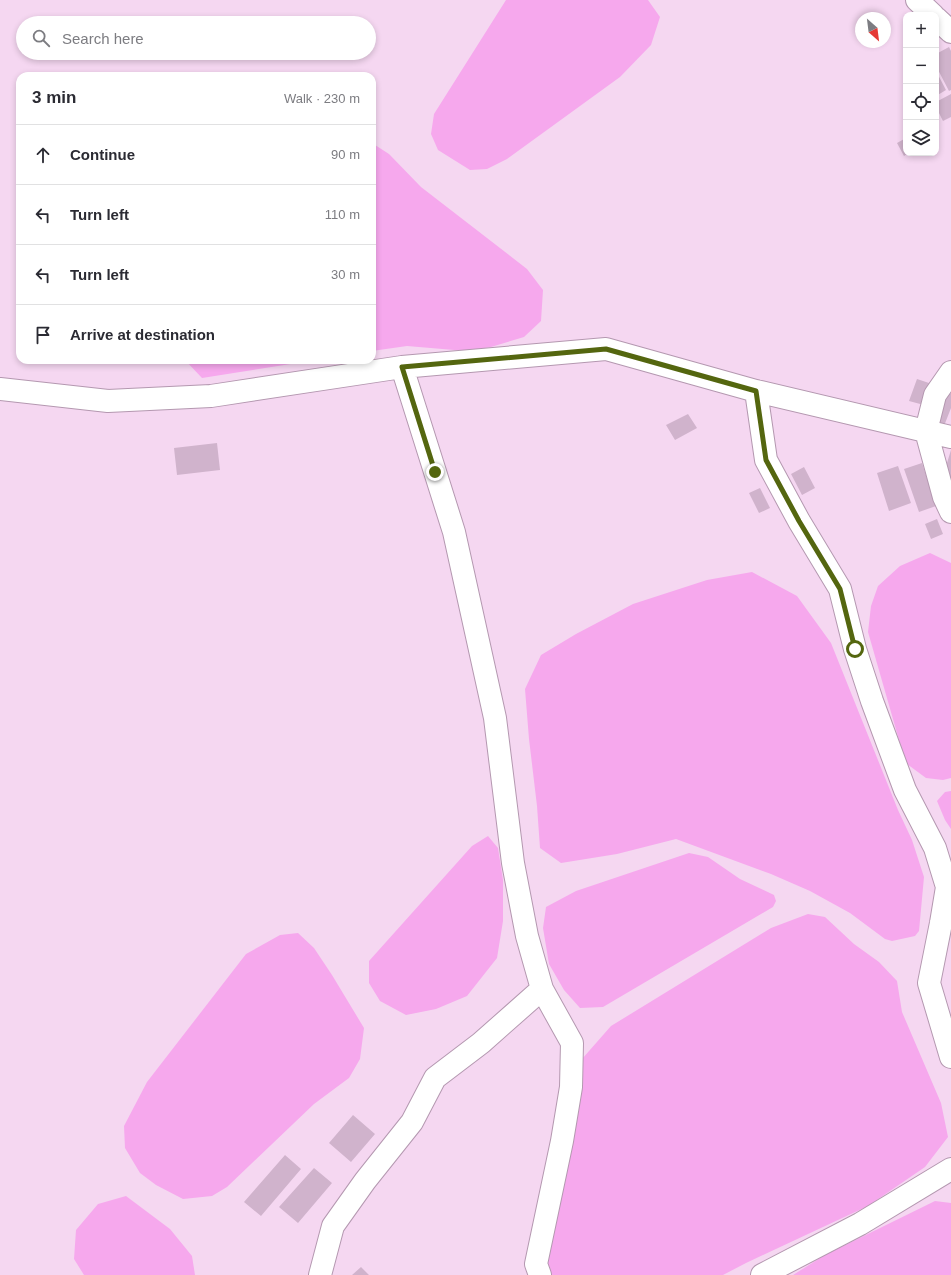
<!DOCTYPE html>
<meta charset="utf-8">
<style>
body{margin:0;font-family:Arial,sans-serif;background:#f7f7f7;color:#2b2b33}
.controls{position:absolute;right:12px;top:12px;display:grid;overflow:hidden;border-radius:8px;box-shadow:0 2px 6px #0003}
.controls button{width:36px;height:36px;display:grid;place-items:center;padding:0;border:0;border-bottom:1px solid #e1e1e2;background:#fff;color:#2b2b33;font:20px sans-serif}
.compass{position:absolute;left:855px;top:12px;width:36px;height:36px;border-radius:50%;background:#fff;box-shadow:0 2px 6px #0003;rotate:152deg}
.stop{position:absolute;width:12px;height:12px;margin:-9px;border:3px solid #54660f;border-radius:50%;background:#fff}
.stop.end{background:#54660f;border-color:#fff;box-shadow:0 1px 4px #0008}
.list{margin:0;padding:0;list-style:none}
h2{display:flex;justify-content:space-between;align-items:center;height:52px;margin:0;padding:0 16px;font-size:17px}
h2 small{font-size:13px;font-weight:400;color:#7c7c81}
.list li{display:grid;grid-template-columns:26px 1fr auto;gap:12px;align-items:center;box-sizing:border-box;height:60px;padding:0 16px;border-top:1px solid #e1e1e2}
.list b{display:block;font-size:15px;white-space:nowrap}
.list em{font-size:13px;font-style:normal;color:#7c7c81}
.icon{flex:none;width:22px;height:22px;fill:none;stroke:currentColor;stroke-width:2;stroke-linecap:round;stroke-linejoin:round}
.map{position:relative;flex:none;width:951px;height:1275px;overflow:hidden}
.search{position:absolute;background:#fff;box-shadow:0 2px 6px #0003;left:16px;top:16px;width:360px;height:44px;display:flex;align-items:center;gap:10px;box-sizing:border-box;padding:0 14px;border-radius:22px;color:#7c7c81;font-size:15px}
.panel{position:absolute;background:#fff;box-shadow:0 2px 6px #0003;left:16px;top:72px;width:360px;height:292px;border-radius:12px}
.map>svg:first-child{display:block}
.water{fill:#f6a8ed}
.building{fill:#d0b3cc}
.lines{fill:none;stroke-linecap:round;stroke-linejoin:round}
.minor-casing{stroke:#b498b0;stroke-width:24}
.minor{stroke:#fff;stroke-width:22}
.route{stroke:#54660f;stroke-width:5}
</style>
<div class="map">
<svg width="951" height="1275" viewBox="0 0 951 1275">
<rect width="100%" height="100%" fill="#f5d7f1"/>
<path class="water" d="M 506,0 L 648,0 L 660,17 L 651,45 L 620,77 L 507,159 L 487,169 L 470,170 L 438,150 L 431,134 L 434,114 Z
M 372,143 L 389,154 L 421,187 L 527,269 L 543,290 L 541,321 L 524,337 L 491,347 L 466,351 L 407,346 L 372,351 Z
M 185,360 L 316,360 L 202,378 Z
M 930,553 L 951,563 L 951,778 L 943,780 L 926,778 L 907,764 L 899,740 L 868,632 L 871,606 L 878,586 L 900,566 Z
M 752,572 L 797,596 L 831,643 L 898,810 L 912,840 L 924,877 L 919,931 L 915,936 L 892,941 L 885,939 L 850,913 L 810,891 L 771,874 L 676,839 L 617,854 L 561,863 L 540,848 L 537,806 L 529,739 L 525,689 L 541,655 L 576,634 L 633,604 L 707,580 Z
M 951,791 L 951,829 L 945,820 L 937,801 L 945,792 Z
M 488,836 L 498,848 L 503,880 L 503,921 L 497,958 L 467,996 L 436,1009 L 406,1015 L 380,1001 L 369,983 L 369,961 L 472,846 Z
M 689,853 L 708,857 L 740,879 L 774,895 L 776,901 L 773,907 L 603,1007 L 580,1008 L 564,990 L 549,964 L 543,928 L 546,907 L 576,891 Z
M 808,914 L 825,917 L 854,944 L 879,962 L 897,981 L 902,1012 L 941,1103 L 948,1137 L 925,1167 L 868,1206 L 746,1263 L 723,1275 L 549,1275 L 545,1261 L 560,1179 L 582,1082 L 582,1059 L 611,1026 L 771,928 Z
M 298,933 L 314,948 L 332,975 L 364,1028 L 360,1059 L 349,1078 L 314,1104 L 227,1187 L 212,1196 L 183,1199 L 156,1185 L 140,1173 L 125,1148 L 124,1126 L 147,1082 L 246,954 L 280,935 Z
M 126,1196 L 170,1229 L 192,1256 L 195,1275 L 84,1275 L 74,1259 L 76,1230 L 98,1204 Z
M 935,1201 L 951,1203 L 951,1275 L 793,1275 L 825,1255 Z"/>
<path class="building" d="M 949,47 L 951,51 L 951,90 L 949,91 L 936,66 L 936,54 Z
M 936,71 L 946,90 L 936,96 Z
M 951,94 L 951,117 L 943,121 L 936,107 L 936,102 Z
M 906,138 L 906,153 L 908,153 L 904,156 L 897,143 Z
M 917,379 L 932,384 L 924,405 L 909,401 Z
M 943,390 L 951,394 L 951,408 L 944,426 L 930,420 Z
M 688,414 L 697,428 L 675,440 L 666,425 Z
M 217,443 L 220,470 L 177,475 L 174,448 Z
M 951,450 L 951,482 L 942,479 Z
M 922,463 L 936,506 L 919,512 L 904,469 Z
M 898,466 L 911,503 L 889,511 L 877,473 Z
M 804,467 L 815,488 L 802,495 L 791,474 Z
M 760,488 L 770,508 L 759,513 L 749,493 Z
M 937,519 L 943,534 L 931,539 L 925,524 Z
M 353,1115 L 375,1134 L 351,1162 L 329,1143 Z
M 285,1155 L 301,1169 L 261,1216 L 244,1202 Z
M 314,1168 L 332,1183 L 298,1223 L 279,1207 Z
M 361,1267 L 369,1275 L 352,1275 Z"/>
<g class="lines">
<defs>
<path id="minor" d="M 917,0 L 933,15
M 936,18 L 951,32
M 402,367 L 454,532 L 495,718 L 513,863 L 527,936 L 542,989 L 572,1043 L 571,1087 L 562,1141 L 536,1264 L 540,1275
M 951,372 L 935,395 L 926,431 L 944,497 L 951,512
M 0,389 L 108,401 L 211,396 L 402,367 L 606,349 L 756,391 L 951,437
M 756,391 L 766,460 L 799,521 L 840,589 L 855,649 L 872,701 L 905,790 L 935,848 L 947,887 L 941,923 L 929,983 L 951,1057
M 320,1275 L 333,1226 L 365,1181 L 412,1122 L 435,1078 L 481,1043 L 542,989
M 762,1275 L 860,1224 L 951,1169"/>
</defs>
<use href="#minor" class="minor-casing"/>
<use href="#minor" class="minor"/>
</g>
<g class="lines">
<path class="route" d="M 435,472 L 402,367 L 606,349 L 756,391 L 766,460 L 799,521 L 840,589 L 855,649"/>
</g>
</svg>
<div class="controls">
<button>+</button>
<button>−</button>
<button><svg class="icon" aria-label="locate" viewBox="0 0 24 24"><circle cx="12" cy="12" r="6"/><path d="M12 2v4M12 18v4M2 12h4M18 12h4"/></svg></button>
<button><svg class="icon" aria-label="layers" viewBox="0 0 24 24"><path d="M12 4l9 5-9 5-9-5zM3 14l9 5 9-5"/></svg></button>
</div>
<svg class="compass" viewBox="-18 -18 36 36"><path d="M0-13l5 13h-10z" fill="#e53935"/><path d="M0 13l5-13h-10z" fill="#7c7c81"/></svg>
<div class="stop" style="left:855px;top:649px"></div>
<div class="stop end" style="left:435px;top:472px"></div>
<div class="search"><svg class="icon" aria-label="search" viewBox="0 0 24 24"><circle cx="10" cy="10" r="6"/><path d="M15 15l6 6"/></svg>Search here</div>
<section class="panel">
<h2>3 min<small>Walk · 230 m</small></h2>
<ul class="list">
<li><svg class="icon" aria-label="ahead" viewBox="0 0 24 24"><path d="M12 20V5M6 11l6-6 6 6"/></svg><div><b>Continue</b></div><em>90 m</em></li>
<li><svg class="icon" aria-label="left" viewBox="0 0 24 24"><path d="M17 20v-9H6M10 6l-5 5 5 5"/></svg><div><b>Turn left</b></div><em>110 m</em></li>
<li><svg class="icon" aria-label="left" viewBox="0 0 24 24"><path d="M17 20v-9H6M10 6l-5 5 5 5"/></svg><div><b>Turn left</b></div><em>30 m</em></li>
<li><svg class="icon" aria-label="arrive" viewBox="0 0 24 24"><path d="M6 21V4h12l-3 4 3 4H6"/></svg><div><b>Arrive at destination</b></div></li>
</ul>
</section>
</div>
